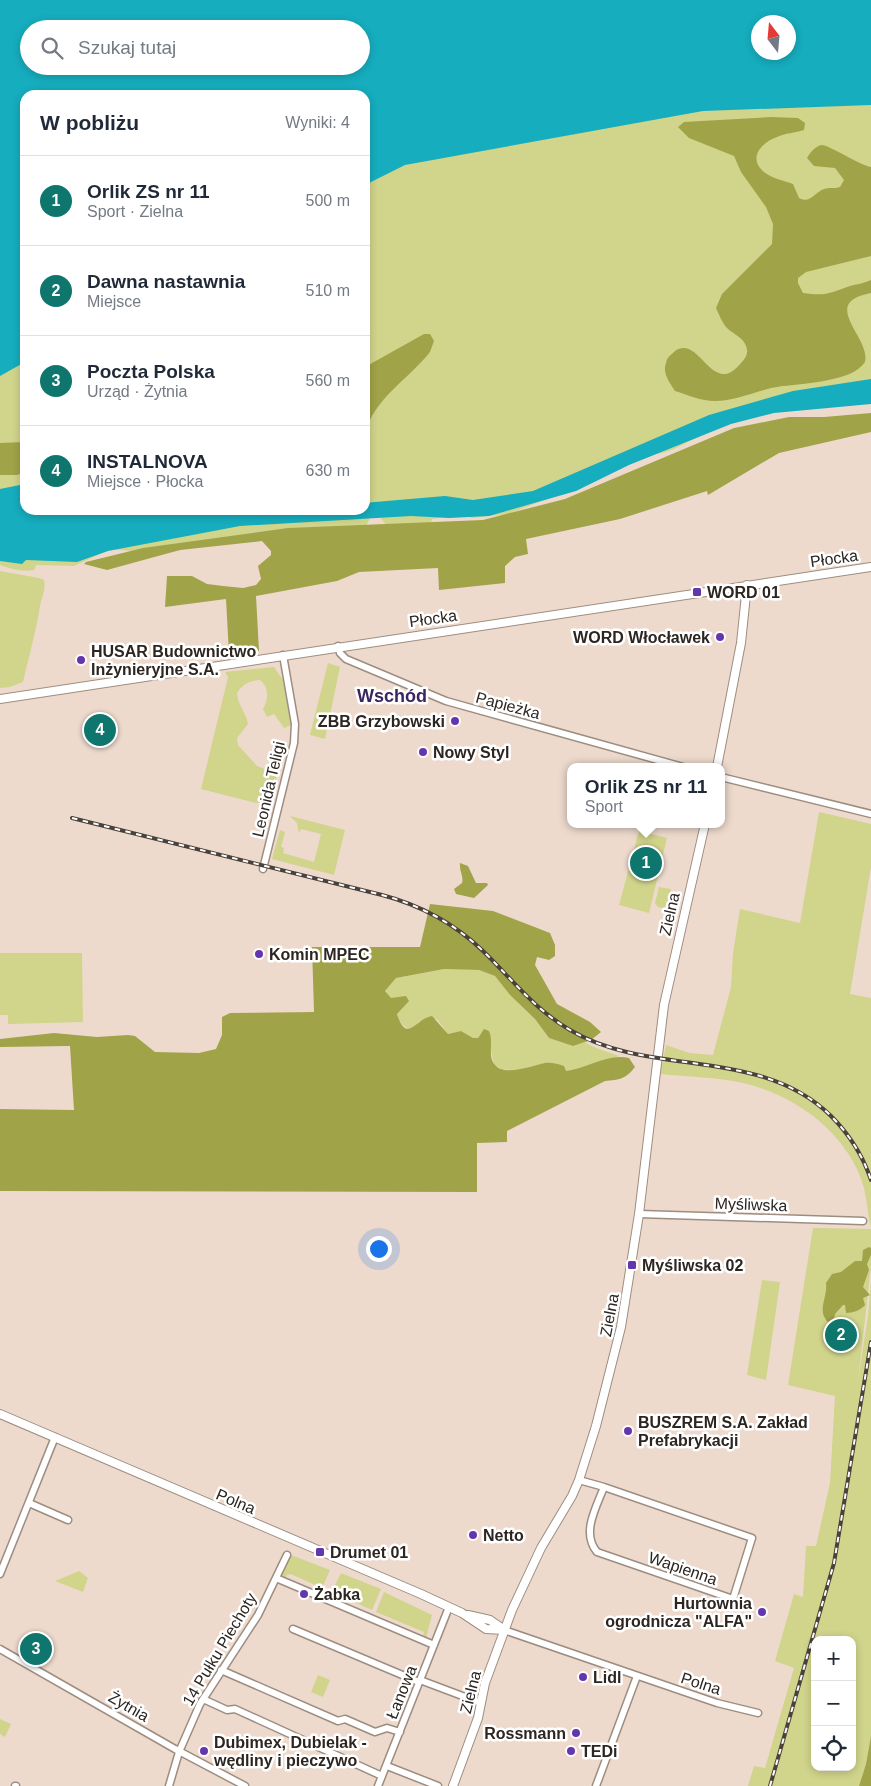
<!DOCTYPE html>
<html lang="pl">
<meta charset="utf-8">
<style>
body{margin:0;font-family:Helvetica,sans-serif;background:#f6f6f7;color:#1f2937}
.controls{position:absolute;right:15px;bottom:15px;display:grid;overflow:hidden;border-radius:10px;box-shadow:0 2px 8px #0003}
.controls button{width:45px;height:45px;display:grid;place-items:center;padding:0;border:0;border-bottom:1px solid #e0e1e3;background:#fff;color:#1f2937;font:25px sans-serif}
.compass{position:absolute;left:751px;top:15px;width:45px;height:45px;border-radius:50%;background:#fff;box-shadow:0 2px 8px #0003;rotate:344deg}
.you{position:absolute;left:378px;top:1248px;width:18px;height:18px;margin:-12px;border:4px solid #fff;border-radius:50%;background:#1a73e8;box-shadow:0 0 0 8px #1a73e833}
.badge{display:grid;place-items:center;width:32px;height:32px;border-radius:50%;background:#0f766e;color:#fff;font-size:16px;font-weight:700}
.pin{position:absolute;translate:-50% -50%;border:2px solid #fff;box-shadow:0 1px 5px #0006}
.popup{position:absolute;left:567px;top:763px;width:158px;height:65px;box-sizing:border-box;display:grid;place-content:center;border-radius:10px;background:#fff;filter:drop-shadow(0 1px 4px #0005);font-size:16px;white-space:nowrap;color:#747a83}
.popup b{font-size:19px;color:#1f2937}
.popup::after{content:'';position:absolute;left:50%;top:100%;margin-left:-10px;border:10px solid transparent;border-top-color:#fff}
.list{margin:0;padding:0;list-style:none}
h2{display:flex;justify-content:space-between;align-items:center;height:65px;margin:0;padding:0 20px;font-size:21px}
h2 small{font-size:16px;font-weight:400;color:#747a83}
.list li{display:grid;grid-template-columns:32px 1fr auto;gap:15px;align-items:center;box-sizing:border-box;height:90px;padding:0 20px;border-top:1px solid #e0e1e3}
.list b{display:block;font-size:19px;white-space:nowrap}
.list p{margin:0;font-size:16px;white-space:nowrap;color:#747a83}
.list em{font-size:16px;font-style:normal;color:#747a83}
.icon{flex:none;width:28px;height:28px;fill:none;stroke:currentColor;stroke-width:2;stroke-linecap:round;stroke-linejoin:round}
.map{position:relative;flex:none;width:871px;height:1786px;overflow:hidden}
.search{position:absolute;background:#fff;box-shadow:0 2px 8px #0003;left:20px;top:20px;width:350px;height:55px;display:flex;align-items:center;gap:12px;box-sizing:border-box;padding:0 18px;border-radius:28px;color:#747a83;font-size:19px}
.panel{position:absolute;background:#fff;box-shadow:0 2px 8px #0003;left:20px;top:90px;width:350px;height:425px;border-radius:15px}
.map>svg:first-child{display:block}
.green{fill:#d1d48b;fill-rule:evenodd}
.forest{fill:#a1a348}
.water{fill:#16adbe;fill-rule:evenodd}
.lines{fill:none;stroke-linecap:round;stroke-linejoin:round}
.minor-casing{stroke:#9d8d80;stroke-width:9}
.tertiary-casing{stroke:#9d8d80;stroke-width:10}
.minor{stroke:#fff;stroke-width:6}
.tertiary{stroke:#fff;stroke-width:8}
.rail-casing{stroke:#4a413b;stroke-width:4}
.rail{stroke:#fff;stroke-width:2;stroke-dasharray:5.5;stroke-linecap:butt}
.poi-dot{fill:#6436ad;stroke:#fff;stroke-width:2}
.labels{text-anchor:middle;stroke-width:5;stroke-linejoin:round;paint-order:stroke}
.street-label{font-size:16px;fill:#2c2520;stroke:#fff}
.poi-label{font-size:16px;font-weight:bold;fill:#2c2520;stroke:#fff;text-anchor:start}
.neighbourhood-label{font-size:18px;font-weight:bold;fill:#3a2560;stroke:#fff}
</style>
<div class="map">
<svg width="871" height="1786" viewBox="0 0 871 1786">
<rect width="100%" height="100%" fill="#eddacd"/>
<path class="green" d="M 0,0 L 871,0 L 871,400 C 829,403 786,405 746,418 C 728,424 709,432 692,440 C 677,447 667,455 649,454 L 555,496 L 508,514 L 472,518 L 461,514 L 432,519 L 429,531 L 387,526 L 379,516 L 371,516 L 366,526 L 199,546 L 163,554 L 111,549 L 74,566 L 36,565 L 34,570 C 21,572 12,569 0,565 ZM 758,22 L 788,22 L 788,52 L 758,52 ZM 29,29 L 361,29 L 361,66 L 29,66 ZM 25,95 L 365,95 L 365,510 L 25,510 Z
M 0,571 L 39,578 L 44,580 C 46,591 42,596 40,606 C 36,632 29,656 23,682 L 10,687 L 0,688 Z
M 328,663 L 340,667 L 325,739 L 310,735 Z
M 274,667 L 283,680 L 291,725 L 284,728 L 274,714 L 267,717 L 263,709 C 268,700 270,688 260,680 C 249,681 244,683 237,693 C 238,706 246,712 248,724 L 237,738 L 238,745 L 257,766 L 276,774 C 277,787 271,793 262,802 L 256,803 L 201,789 L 228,677 L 225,672 Z
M 819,812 L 871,824 L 871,867 L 850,994 L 871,998 L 871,1267 L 858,1380 L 868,1316 L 871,1281 L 871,1736 L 866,1764 L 859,1786 L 748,1786 L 754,1766 L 765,1768 L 794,1668 L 775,1661 L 794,1594 L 803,1597 L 806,1546 L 816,1546 L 830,1483 L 835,1396 L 788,1385 L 813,1228 L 871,1229 C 868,1216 867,1201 864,1188 C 849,1134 796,1095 743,1083 C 717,1077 688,1077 660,1074 L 666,1045 L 689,1053 L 713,1055 L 731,987 L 733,953 L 740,909 L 800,923 ZM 815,1640 L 852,1640 L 852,1767 L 815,1767 Z
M 290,816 L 345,830 L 334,875 L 272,859 L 280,830 L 285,832 L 281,847 L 284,848 L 283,853 L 314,862 L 321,834 L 301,829 L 299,833 L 297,823 Z
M 639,831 L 667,838 L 649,913 L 619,905 Z
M 659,887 L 671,889 L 666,909 L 658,907 L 655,903 Z
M 0,953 L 82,953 L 83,1022 L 8,1024 L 8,1015 L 0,1015 Z
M 444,969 L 479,970 L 495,976 L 510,995 L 535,1019 L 549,1038 L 573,1046 L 585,1042 C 595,1049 607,1051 619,1056 L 580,1069 L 565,1071 C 563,1069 559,1065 556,1064 C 540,1058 515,1079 494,1065 L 491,1050 L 481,1033 L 478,1038 L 473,1038 L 461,1031 L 448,1034 L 437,1019 L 419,1022 C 410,1035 401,1026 397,1014 L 399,1009 L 385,991 L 396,978 Z
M 762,1280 L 780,1282 L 766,1380 L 747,1375 Z
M 291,1555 L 330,1570 L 322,1588 L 293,1575 L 288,1574 L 285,1578 L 279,1575 Z
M 79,1571 L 88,1578 L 83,1592 L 55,1581 Z
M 341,1573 L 381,1589 L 372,1610 L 334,1593 L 333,1589 Z
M 384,1592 L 432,1615 L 426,1638 L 423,1636 L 424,1632 L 376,1612 Z
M 318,1675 L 330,1680 L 323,1697 L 311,1692 Z
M 0,1719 L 11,1724 L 5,1737 L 0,1734 Z"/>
<path class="forest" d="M 771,117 L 798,118 L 805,123 L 804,130 C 795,133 785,133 777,137 C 762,142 747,158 764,172 C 771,178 785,181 793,184 L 799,198 C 810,204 814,193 824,189 C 829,187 835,189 840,187 L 844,180 L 835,168 L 814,166 L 807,158 C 810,153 814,147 821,145 C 828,144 859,165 871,167 L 871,256 L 806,272 L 798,278 L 798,283 L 803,293 C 824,296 828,294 847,287 C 855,284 863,284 871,280 L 871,293 C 818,303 871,337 865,362 C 851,384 794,383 771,388 C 753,393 733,401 715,401 C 701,401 688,395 675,391 C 670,383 662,373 666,363 C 667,357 671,355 675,351 C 700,334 712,399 741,363 C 746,358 749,353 746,346 C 743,337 733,334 727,328 C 722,323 719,314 716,308 L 722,294 L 772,244 L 773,224 L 766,207 L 741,172 L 734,156 L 689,138 L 678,127 L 684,122 Z
M 424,334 L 430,334 L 434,341 L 430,352 C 409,379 373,399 365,434 L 365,367 Z
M 871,413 L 871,432 L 779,453 L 708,495 L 707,491 L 620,519 L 526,539 L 528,554 L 515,557 L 505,566 L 505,583 L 439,590 L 438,568 L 359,572 L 337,581 L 256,596 L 259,651 L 229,654 L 226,599 L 165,607 L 167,576 L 192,576 L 207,584 L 223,586 L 243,588 L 256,585 L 261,579 L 258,566 L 271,555 L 271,551 L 262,541 L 180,550 L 107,570 L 84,564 L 86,562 L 143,548 L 288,528 L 483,520 L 565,499 L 734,428 L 789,417 L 824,417 Z
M 25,442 L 25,472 L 17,475 L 0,475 L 0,443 Z
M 460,863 L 468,866 L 476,883 L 487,883 L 488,885 L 474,898 L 456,894 L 454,889 L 462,883 C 464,876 459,871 460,863 Z
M 430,904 L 493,911 L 550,933 L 555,945 L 555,956 L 549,960 L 537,957 L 535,965 L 557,1004 L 590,1022 L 601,1032 L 591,1040 L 573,1046 L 549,1038 L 535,1019 L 510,995 L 495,976 L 479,970 L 444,969 L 396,978 L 385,991 L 391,998 L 406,996 L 409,1001 L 397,1014 C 407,1045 416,1018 432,1016 L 448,1034 L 461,1031 L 473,1038 L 478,1038 L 484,1029 L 489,1031 C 494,1041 487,1057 495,1065 C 505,1077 533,1065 545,1063 C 551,1062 558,1064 564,1066 L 566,1071 C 587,1069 607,1053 629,1058 L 635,1067 C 626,1079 619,1080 605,1081 L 507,1131 L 507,1142 L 477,1143 L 477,1192 L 0,1191 L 0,1109 L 74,1110 L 70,1046 L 0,1047 L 0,1039 L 54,1033 L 97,1037 L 128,1035 L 135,1036 L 155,1052 L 199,1053 L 216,1049 L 222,1035 L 222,1017 L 230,1013 L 314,1012 L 312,947 L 420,947 Z
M 869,1247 L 871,1248 L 871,1255 L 867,1264 L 869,1270 L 863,1287 L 870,1295 L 863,1298 L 865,1305 C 861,1310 853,1313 846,1313 L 845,1305 L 843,1305 L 835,1314 L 833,1324 L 830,1324 C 815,1311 828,1299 826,1283 L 832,1274 L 841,1272 L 855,1261 L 862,1261 L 863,1250 Z
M 871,1736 L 871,1786 L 859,1786 L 866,1764 Z"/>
<path class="water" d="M 0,0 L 871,0 L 871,105 L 703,111 L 405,165 L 365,185 L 365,95 L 25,95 L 25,362 L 0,376 ZM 758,22 L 788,22 L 788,52 L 758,52 ZM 29,29 L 361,29 L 361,66 L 29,66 Z
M 871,379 L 871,404 L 774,413 L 731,424 L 629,465 L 576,491 L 489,516 L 449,518 L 411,516 L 240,526 L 108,551 L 77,562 L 26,560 L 22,564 L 0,561 L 0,489 L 25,484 L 25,510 L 365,510 L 365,503 L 375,502 L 445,496 L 473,500 L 533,491 L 709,415 L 793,391 Z"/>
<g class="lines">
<defs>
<path id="minor" d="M 338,646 L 340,653 L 346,659 L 446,701 L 683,767
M 721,777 L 871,814
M 263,869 L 294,743 L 295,724 L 283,655
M 639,1214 L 863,1221
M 579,1480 L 604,1487 L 752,1538 L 733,1599 L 597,1552 C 581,1533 596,1508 604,1487
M 29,1503 L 68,1520
M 0,1574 L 55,1437
M 276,1578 L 434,1645
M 293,1629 L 419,1682
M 504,1630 L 717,1703 L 758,1713
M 0,1649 L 175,1749 L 245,1786
M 221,1670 L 338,1721 L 345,1719 L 375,1732 L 387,1728 L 400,1732
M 420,1680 L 481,1703
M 203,1699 L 227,1710 L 235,1709 L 382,1776
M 387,1766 L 438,1786
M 15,1786 L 16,1786
M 169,1786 L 179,1752 L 200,1704 L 258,1615 L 287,1555
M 378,1786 L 449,1607
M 596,1786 L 637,1676"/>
<path id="tertiary" d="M 0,699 L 871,567
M 717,767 L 741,643 L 747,585
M 0,1414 L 421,1594 L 462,1613 L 486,1629 L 504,1630
M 468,1615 L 490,1620 L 503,1629
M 453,1786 L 478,1718 L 485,1683 L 512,1610 L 541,1548 L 572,1496 L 579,1480 L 596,1426 L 621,1327 L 639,1214 L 664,1005 L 705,824"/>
</defs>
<use href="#minor" class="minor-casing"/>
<use href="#tertiary" class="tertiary-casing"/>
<use href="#minor" class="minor"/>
<use href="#tertiary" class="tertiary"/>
<defs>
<path id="rail" d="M 72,818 L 382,895 C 420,905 455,924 483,951 C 512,979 534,1009 570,1030 C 651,1078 760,1046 831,1116 C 849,1134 863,1156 871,1180
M 770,1786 L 834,1563 L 871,1342"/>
</defs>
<use href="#rail" class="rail-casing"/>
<use href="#rail" class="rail"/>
</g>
<g class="poi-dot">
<rect x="692" y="587" width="10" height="10" rx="2.5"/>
<circle cx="720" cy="637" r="5"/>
<circle cx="81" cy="660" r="5"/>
<circle cx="455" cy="721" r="5"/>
<circle cx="423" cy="752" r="5"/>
<circle cx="259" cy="954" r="5"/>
<rect x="627" y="1260" width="10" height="10" rx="2.5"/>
<circle cx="628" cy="1431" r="5"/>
<circle cx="473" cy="1535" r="5"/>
<rect x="315" y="1547" width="10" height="10" rx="2.5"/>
<circle cx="304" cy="1594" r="5"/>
<circle cx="762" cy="1612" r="5"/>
<circle cx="583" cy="1677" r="5"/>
<circle cx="576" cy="1733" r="5"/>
<circle cx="204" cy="1751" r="5"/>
<circle cx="571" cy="1751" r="5"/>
</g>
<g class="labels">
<g class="street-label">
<text transform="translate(834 558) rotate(-8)" y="6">Płocka</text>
<text transform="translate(433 618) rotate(-8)" y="6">Płocka</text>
<text transform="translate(508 705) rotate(15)" y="6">Papieżka</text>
<text transform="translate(268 789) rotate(-77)" y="6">Leonida Teligi</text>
<text transform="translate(669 914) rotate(-77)" y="6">Zielna</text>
<text transform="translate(751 1204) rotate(2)" y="6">Myśliwska</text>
<text transform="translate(609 1315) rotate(-79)" y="6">Zielna</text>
<text transform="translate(236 1501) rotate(23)" y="6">Polna</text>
<text transform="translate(683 1568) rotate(19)" y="6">Wapienna</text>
<text transform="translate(219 1649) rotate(-59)" y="6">14 Pułku Piechoty</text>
<text transform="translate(701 1683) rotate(18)" y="6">Polna</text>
<text transform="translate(401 1692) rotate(-68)" y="6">Łanowa</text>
<text transform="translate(470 1692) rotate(-76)" y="6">Zielna</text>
<text transform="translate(129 1706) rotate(30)" y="6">Żytnia</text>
</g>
<g class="poi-label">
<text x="707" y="598">WORD 01</text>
<text x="710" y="643" text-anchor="end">WORD Włocławek</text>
<text x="91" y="657">HUSAR Budownictwo<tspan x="91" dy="18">Inżynieryjne S.A.</tspan></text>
<text x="445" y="727" text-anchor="end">ZBB Grzybowski</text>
<text x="433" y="758">Nowy Styl</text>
<text x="269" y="960">Komin MPEC</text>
<text x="642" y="1271">Myśliwska 02</text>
<text x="638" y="1428">BUSZREM S.A. Zakład<tspan x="638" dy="18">Prefabrykacji</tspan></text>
<text x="483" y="1541">Netto</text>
<text x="330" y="1558">Drumet 01</text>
<text x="314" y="1600">Żabka</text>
<text x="752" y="1609" text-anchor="end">Hurtownia<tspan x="752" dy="18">ogrodnicza "ALFA"</tspan></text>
<text x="593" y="1683">Lidl</text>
<text x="566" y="1739" text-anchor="end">Rossmann</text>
<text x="214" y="1748">Dubimex, Dubielak -<tspan x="214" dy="18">wędliny i pieczywo</tspan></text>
<text x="581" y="1757">TEDi</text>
</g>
<g class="neighbourhood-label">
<text x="392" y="702">Wschód</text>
</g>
</g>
</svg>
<div class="controls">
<button>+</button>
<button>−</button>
<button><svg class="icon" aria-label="locate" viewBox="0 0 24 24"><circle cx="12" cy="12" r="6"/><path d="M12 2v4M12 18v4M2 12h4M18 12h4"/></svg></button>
</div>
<svg class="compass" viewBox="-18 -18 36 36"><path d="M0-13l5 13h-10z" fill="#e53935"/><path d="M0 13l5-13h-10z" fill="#747a83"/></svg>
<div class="you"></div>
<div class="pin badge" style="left:646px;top:863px">1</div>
<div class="popup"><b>Orlik ZS nr 11</b>Sport</div>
<div class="pin badge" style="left:841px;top:1335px">2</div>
<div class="pin badge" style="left:36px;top:1649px">3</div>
<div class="pin badge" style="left:100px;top:730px">4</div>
<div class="search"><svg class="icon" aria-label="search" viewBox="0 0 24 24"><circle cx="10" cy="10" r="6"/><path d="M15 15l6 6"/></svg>Szukaj tutaj</div>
<section class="panel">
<h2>W pobliżu<small>Wyniki: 4</small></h2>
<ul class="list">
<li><span class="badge">1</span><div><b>Orlik ZS nr 11</b><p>Sport · Zielna</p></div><em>500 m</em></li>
<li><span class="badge">2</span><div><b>Dawna nastawnia</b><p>Miejsce</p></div><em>510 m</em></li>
<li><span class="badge">3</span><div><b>Poczta Polska</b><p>Urząd · Żytnia</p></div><em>560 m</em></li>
<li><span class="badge">4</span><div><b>INSTALNOVA</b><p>Miejsce · Płocka</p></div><em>630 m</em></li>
</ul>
</section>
</div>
